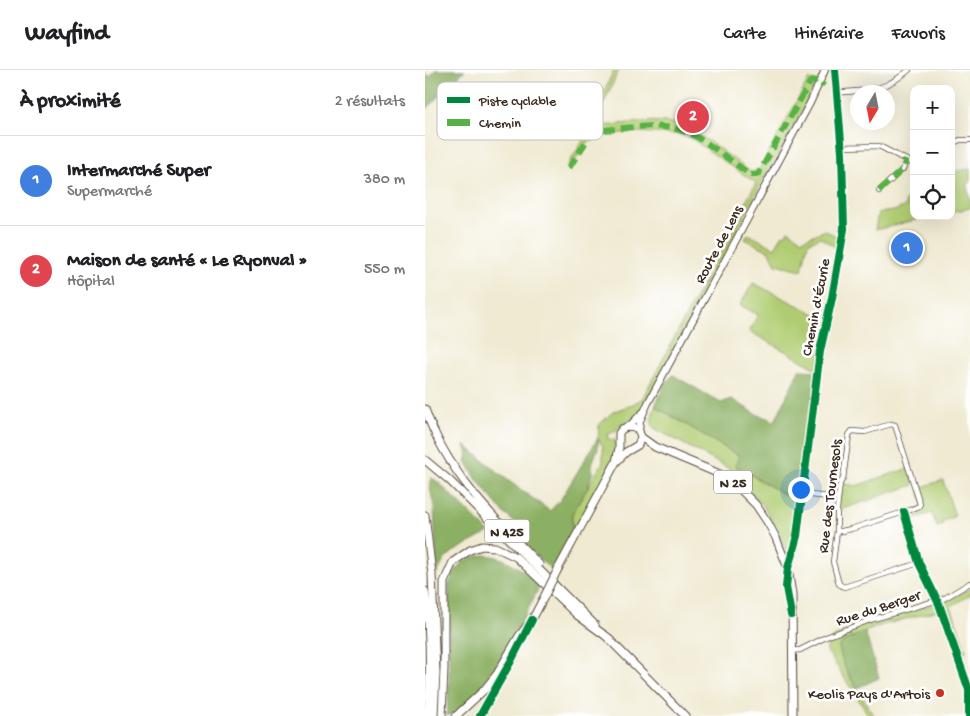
<!DOCTYPE html>
<html lang="fr">
<meta charset="utf-8">
<style>
body{margin:0;font-family:"Gochi Hand",sans-serif;background:#f2f2f2;color:#202124}
.controls{position:absolute;right:15px;top:15px;display:grid;overflow:hidden;border-radius:10px;box-shadow:0 5px 20px #0002}
.controls button{width:45px;height:45px;display:grid;place-items:center;padding:0;border:0;border-bottom:1px solid #e0e0e0;background:#fff;color:#202124;font:25px sans-serif}
.compass{position:absolute;left:425px;top:15px;width:45px;height:45px;border-radius:50%;background:#fff;box-shadow:0 5px 20px #0002;rotate:190deg}
.you{position:absolute;left:375px;top:419px;width:18px;height:18px;margin:-12px;border:4px solid #fff;border-radius:50%;background:#1a73e8;box-shadow:0 0 0 8px #1a73e833}
.badge{display:grid;place-items:center;width:32px;height:32px;border-radius:50%;background:#c8321e;color:#fff;font-size:16px;font-weight:700}
.pin{position:absolute;translate:-50% -50%;border:2px solid #fff;box-shadow:0 1px 5px #0006}
.list{margin:0;padding:0;list-style:none}
h2{display:flex;justify-content:space-between;align-items:center;height:65px;margin:0;padding:0 20px;font-size:21px}
h2 small{font-size:16px;font-weight:400;color:#757577}
.list li{display:grid;grid-template-columns:32px 1fr auto;gap:15px;align-items:center;box-sizing:border-box;height:90px;padding:0 20px;border-top:1px solid #e0e0e0}
.list b{display:block;font-size:19px;white-space:nowrap}
.list p{margin:0;font-size:16px;white-space:nowrap;color:#757577}
.list em{font-size:16px;font-style:normal;color:#757577}
.icon{flex:none;width:28px;height:28px;fill:none;stroke:currentColor;stroke-width:2;stroke-linecap:round;stroke-linejoin:round}
.map{position:relative;flex:none;width:545px;height:646px;overflow:hidden}
header{display:flex;align-items:center;gap:30px;box-sizing:border-box;height:70px;padding:0 25px;background:#fff;border-bottom:1px solid #e0e0e0}
header strong{font-size:24px}
nav{display:flex;gap:28px;margin-inline-start:auto;font-size:18px}
main{display:flex}
aside{flex:1;background:#fff}
.map>svg:first-child{display:block}
.green{fill:#b0cc72;stroke:#767b48}
.forest{fill:#8cb064;stroke:#646d41}
.lines{fill:none;stroke-linecap:round;stroke-linejoin:round}
.stream{stroke:#66a1d6;stroke-width:1}
.minor-casing{stroke:#564739;stroke-width:6}
.tertiary-casing{stroke:#564739;stroke-width:8}
.secondary-casing{stroke:#564739;stroke-width:8}
.primary-casing{stroke:#564739;stroke-width:9}
.trunk-casing{stroke:#564739;stroke-width:9}
.minor{stroke:#fff;stroke-width:4.5}
.tertiary{stroke:#fff;stroke-width:5.5}
.secondary{stroke:#fff;stroke-width:6}
.primary{stroke:#fff;stroke-width:7}
.trunk{stroke:#fff;stroke-width:7}
.primary-bridge-casing{stroke:#564739;stroke-width:9;stroke-linecap:butt}
.primary-bridge{stroke:#fff;stroke-width:7}
.quiet{stroke:#57b245;stroke-width:6;stroke-dasharray:12 6;stroke-linecap:butt}
.cycleway-casing{stroke:#fff;stroke-width:11}
.cycleway{stroke:#00873e;stroke-width:8}
.poi-dot{fill:#c8321e;stroke:#fff;stroke-width:2}
.labels{text-anchor:middle;stroke-width:5;stroke-linejoin:round;paint-order:stroke}
.shield{fill:#fff;stroke:#766a62;stroke-width:1}
.shield-label{font-size:14px;font-weight:bold;fill:#3b2a1e}
.street-label{font-size:15px;fill:#3b2a1e;stroke:#fff}
.poi-label{font-size:15px;fill:#3b2a1e;stroke:#fff;text-anchor:end}
.key{fill:#fff;stroke:#c4bfbc;stroke-width:1}
.key-label{font-size:14px;fill:#3b2a1e}
</style>
<header>
<strong>Wayfind</strong>
<nav><a>Carte</a><a>Itinéraire</a><a>Favoris</a></nav>
</header>
<main>
<aside>
<h2>À proximité<small>2 résultats</small></h2>
<ul class="list">
<li><span class="badge" style="background:#3f7fe0">1</span><div><b>Intermarché Super</b><p>Supermarché</p></div><em>380 m</em></li>
<li><span class="badge" style="background:#e0444e">2</span><div><b>Maison de santé « Le Ryonval »</b><p>Hôpital</p></div><em>550 m</em></li>
</ul>
</aside>
<div class="map">
<svg width="545" height="646" viewBox="0 0 545 646">
<rect width="100%" height="100%" fill="#fff"/>
<filter id="ink" filterUnits="userSpaceOnUse"><feTurbulence type="fractalNoise" baseFrequency=".02" numOctaves="2"/><feDisplacementMap in="SourceGraphic" scale="10" xChannelSelector="R" yChannelSelector="G"/><feConvolveMatrix kernelMatrix="1 2 1 2 8 2 1 2 1" color-interpolation-filters="sRGB"/></filter>
<filter id="wash" filterUnits="userSpaceOnUse"><feTurbulence type="fractalNoise" baseFrequency=".0096" numOctaves="4" result="noise"/><feDisplacementMap in="SourceGraphic" scale="20" xChannelSelector="R" yChannelSelector="G"/><feGaussianBlur stdDeviation="1.12" result="paint"/><feColorMatrix in="noise" values="0 0 0 0 0 0 0 0 0 0 0 0 0 0 0 0 0 1.4 0 .05"/><feComposite in="paint" operator="in"/></filter>
<g filter="url(#wash)">
<rect width="100%" height="100%" fill="#f0ead2"/>
<path class="green" d="M 189,0 L 194,0 L 176,39 L 173,55 L 175,56 C 200,54 228,48 252,54 C 272,59 308,90 326,102 L 333,100 L 335,98 L 384,9 L 391,12 L 384,29 L 341,105 L 224,326 L 207,351 L 197,355 L 190,361 L 182,365 L 184,370 L 189,369 L 192,379 L 184,399 L 147,466 L 147,444 L 178,392 L 178,377 L 173,368 L 174,355 L 189,341 L 202,337 L 217,329 L 331,113 L 261,65 L 212,62 L 172,65 L 162,73 L 147,95 L 142,96 L 163,63 L 171,38 Z
M 545,99 L 545,113 L 541,115 L 545,129 L 545,138 L 526,142 L 526,102 Z
M 489,126 L 489,146 L 507,146 L 450,160 L 453,143 L 469,141 L 481,136 L 480,131 Z
M 363,160 L 377,170 L 400,160 L 414,168 L 413,179 L 395,167 L 383,173 L 377,200 L 351,194 L 344,181 L 320,169 L 323,164 L 350,178 L 358,164 L 360,165 Z
M 328,213 L 402,250 L 392,299 L 324,261 L 333,245 L 315,235 Z
M 230,336 L 314,386 L 310,396 L 362,426 L 376,429 L 367,484 L 363,486 L 355,464 L 337,434 L 314,408 L 303,398 L 229,358 L 226,351 Z
M 484,398 L 489,415 L 417,439 L 412,439 L 415,413 L 431,416 Z
M 518,410 L 530,446 L 517,452 L 518,455 L 512,457 L 507,443 L 484,450 L 483,445 L 485,442 L 498,437 L 494,418 Z
M 545,518 L 545,525 L 526,536 L 541,581 L 534,583 L 519,536 L 521,532 Z
M 507,535 L 511,536 L 514,540 L 454,556 L 421,570 L 421,601 L 449,646 L 444,646 L 402,581 C 402,577 402,573 405,570 C 417,557 487,540 507,535 Z"/>
<path class="forest" d="M 10,0 L 40,0 L 0,41 L 0,3 L 5,7 Z
M 374,300 L 392,301 L 376,429 L 362,426 L 310,395 L 314,386 L 230,336 L 240,314 L 248,305 L 296,333 L 306,329 L 333,345 L 350,351 Z
M 173,368 L 173,378 L 166,396 L 168,401 L 163,417 L 147,444 L 147,466 L 126,500 L 91,465 L 90,453 L 77,441 L 52,410 L 41,391 L 43,384 L 40,375 L 85,412 L 125,441 L 136,429 Z
M 6,408 L 12,411 L 64,462 L 28,482 L 19,490 L 12,504 L 9,436 L 5,418 Z
M 62,485 C 87,489 97,500 115,516 C 93,557 64,625 22,646 L 24,620 L 24,515 C 32,493 39,487 62,485 Z
M 440,562 L 454,608 L 432,618 C 423,604 416,593 414,576 L 421,570 Z"/>
<g class="lines">
<path class="stream" d="M 0,41 L 40,0"/>
</g>
</g>
<g filter="url(#ink)">
<g class="lines">
<defs>
<path id="minor" d="M 412,23 C 446,19 456,23 484,0
M 526,74 L 535,70 L 545,70
M 416,77 L 454,76 L 489,94
M 454,121 L 478,99 L 481,90
M 377,424 L 413,428
M 479,442 L 494,493 L 514,534 L 544,620 L 544,646
M 412,461 L 417,461 L 426,459 L 485,440 L 494,436 L 495,434 L 470,355 L 466,354 L 440,362 L 427,361 L 424,365 L 418,409 L 415,413 L 412,439 L 412,461 L 408,492 L 414,514 L 419,517 L 494,493
M 363,497 L 372,466 L 395,281 L 407,228 L 419,159 L 417,83 L 410,0
M 362,504 L 361,517 L 365,538
M 367,581 L 375,580 L 401,567 L 445,550 L 520,528 L 545,513"/>
<path id="tertiary" d="M 55,646 L 102,560"/>
<path id="secondary" d="M 204,356 L 217,343
M 214,361 L 215,351 L 223,333 L 385,33 L 400,0"/>
<path id="primary" d="M 0,339 C 22,403 68,447 114,494
M 0,390 L 24,410 L 170,555
M 191,392 L 201,382 L 213,375 L 216,367
M 133,499 L 191,392 L 194,378 L 194,363 L 197,359 L 202,357 L 210,358 L 214,361 L 216,367 L 230,377 L 297,405 L 310,414 L 331,435 L 343,453 L 351,468 L 363,498 L 367,525 L 368,646
M 181,566 L 260,646
M 31,646 L 59,620 L 72,604 L 94,566 L 107,550 L 120,525"/>
<path id="trunk" d="M 0,445 L 7,504 L 11,603 L 9,646
M 0,521 C 5,562 6,604 2,646
M 17,646 L 19,599 L 19,512 L 28,492 L 45,480 L 57,476 L 70,477 L 91,487 L 152,545 L 185,569"/>
</defs>
<use href="#minor" class="minor-casing"/>
<use href="#tertiary" class="tertiary-casing"/>
<use href="#secondary" class="secondary-casing"/>
<use href="#primary" class="primary-casing"/>
<use href="#trunk" class="trunk-casing"/>
<use href="#minor" class="minor"/>
<use href="#tertiary" class="tertiary"/>
<use href="#secondary" class="secondary"/>
<use href="#primary" class="primary"/>
<use href="#trunk" class="trunk"/>
<defs>
<path id="primary-bridge" d="M 120,525 L 133,499"/>
</defs>
<use href="#primary-bridge" class="primary-bridge-casing"/>
<use href="#primary-bridge" class="primary-bridge"/>
<path class="quiet" d="M 144,98 L 168,61 C 198,59 232,51 261,62 C 280,69 308,93 326,105 L 331,105 L 334,103 L 385,12 L 392,10 L 399,16
M 454,121 L 478,99 L 481,90"/>
<defs>
<path id="cycleway" d="M 479,442 L 494,493 L 514,534 L 544,620 L 544,646
M 366,545 L 361,517 L 363,498 L 372,466 L 395,281 L 407,228 L 419,159 L 417,83 L 410,0
M 55,646 L 86,591 L 107,550"/>
</defs>
<use href="#cycleway" class="cycleway-casing"/>
<use href="#cycleway" class="cycleway"/>
</g>
</g>
<circle class="poi-dot" cx="515" cy="623" r="5"/>
<g class="labels">
<g class="shield">
<rect x="289" y="400.5" width="38" height="23" rx="4"/>
<rect x="59.5" y="449.5" width="45" height="23" rx="4"/>
</g>
<g class="shield-label">
<text x="308" y="417">N 25</text>
<text x="82" y="466">N 425</text>
</g>
<g class="street-label">
<text transform="translate(293 174) rotate(-62)" y="5">Route de Lens</text>
<text transform="translate(390 237) rotate(-79)" y="5">Chemin d'Écurie</text>
<text transform="translate(404 426) rotate(-83)" y="5">Rue des Tournesols</text>
<text transform="translate(453 537) rotate(-18)" y="5">Rue du Berger</text>
</g>
<g class="poi-label">
<text x="505" y="628">Keolis Pays d'Artois</text>
</g>
</g>
<rect x="12" y="12" width="166" height="58" rx="8" class="key"/>
<rect x="22" y="27" width="23" height="6" fill="#00873e"/>
<rect x="22" y="49" width="23" height="7" fill="#57b245"/>
<g class="key-label">
<text x="54" y="35">Piste cyclable</text>
<text x="54" y="57">Chemin</text>
</g>
</svg>
<div class="controls">
<button>+</button>
<button>−</button>
<button><svg class="icon" aria-label="locate" viewBox="0 0 24 24"><circle cx="12" cy="12" r="6"/><path d="M12 2v4M12 18v4M2 12h4M18 12h4"/></svg></button>
</div>
<svg class="compass" viewBox="-18 -18 36 36"><path d="M0-13l5 13h-10z" fill="#e53935"/><path d="M0 13l5-13h-10z" fill="#757577"/></svg>
<div class="you"></div>
<div class="pin badge" style="left:482px;top:178px;background:#3f7fe0">1</div>
<div class="pin badge" style="left:268px;top:47px;background:#e0444e">2</div>
</div>
</main>
